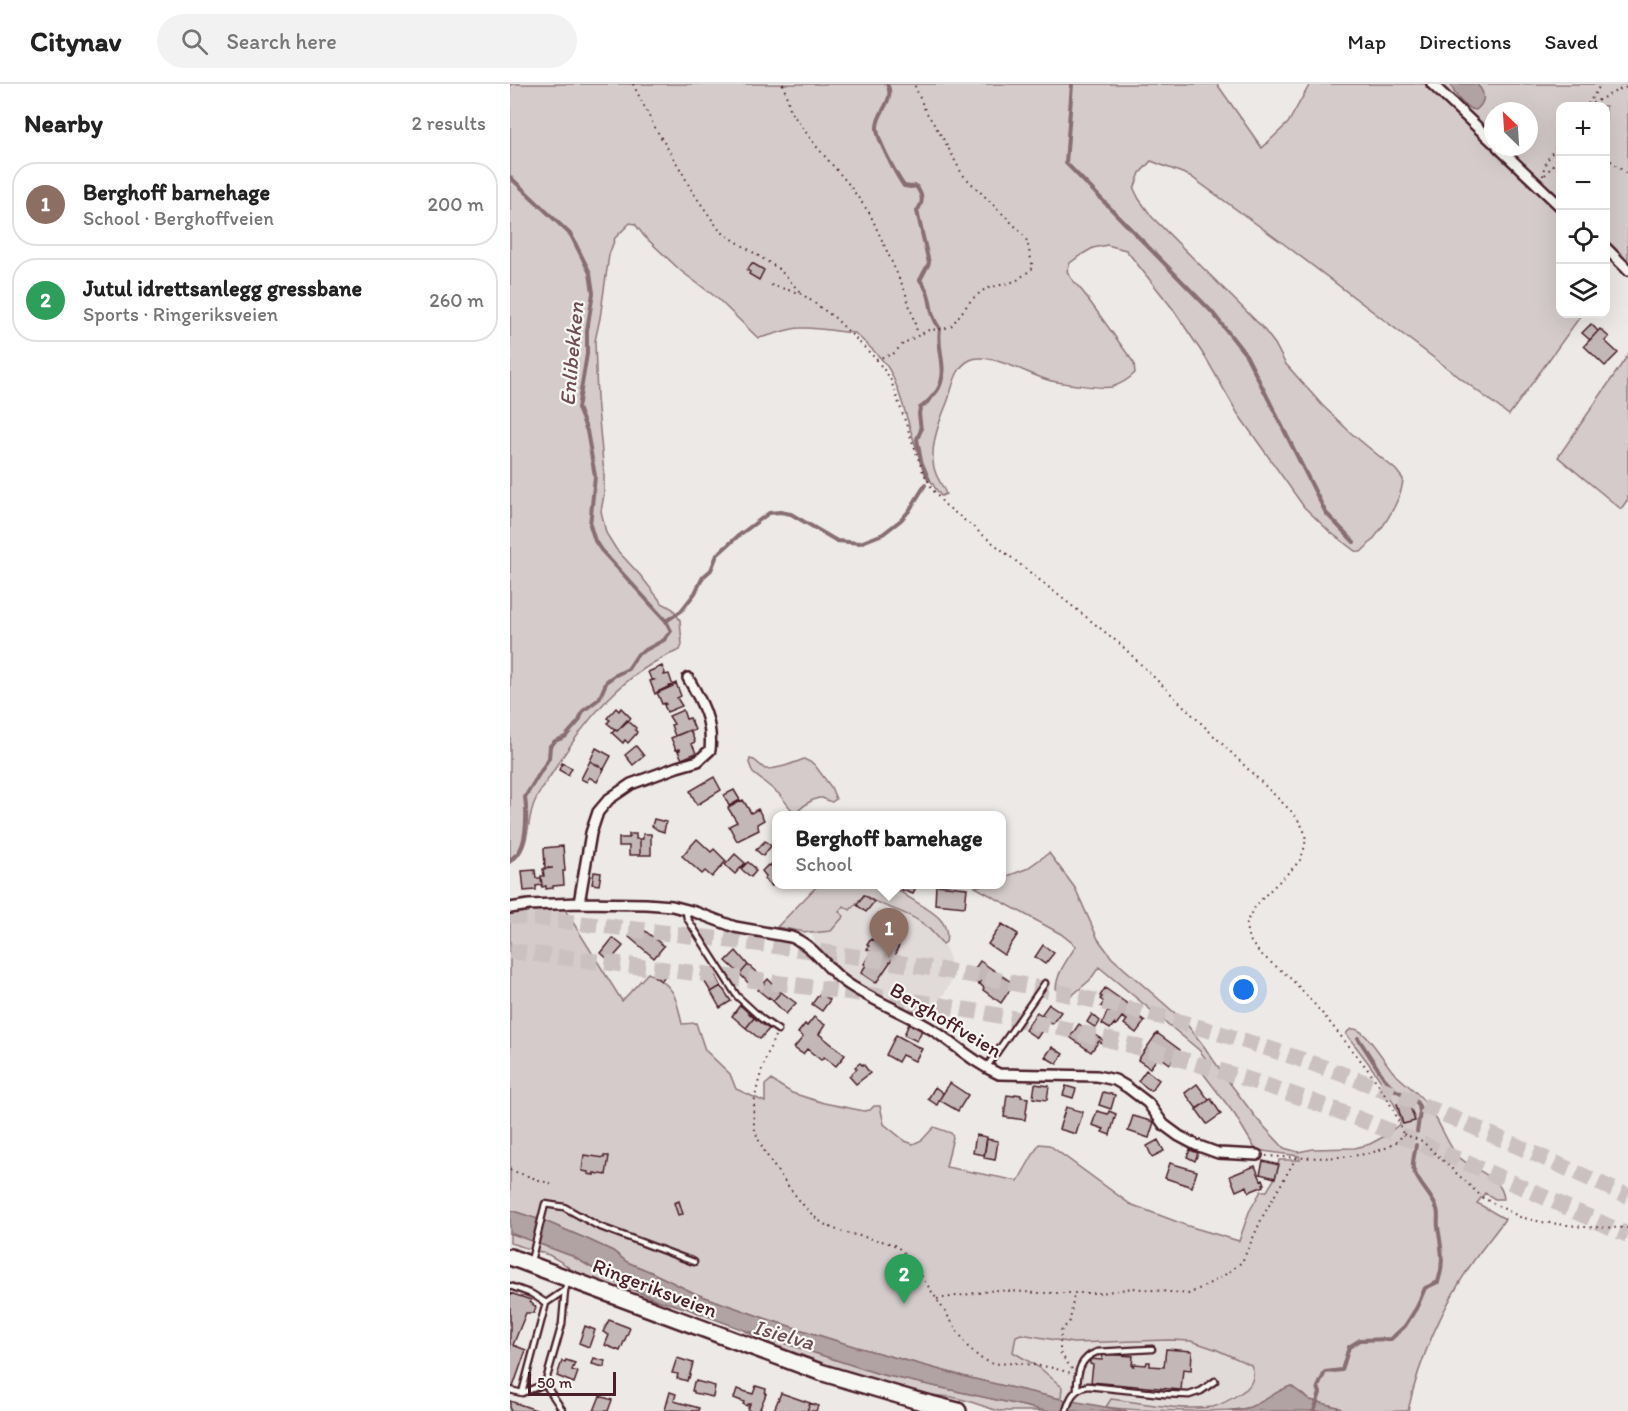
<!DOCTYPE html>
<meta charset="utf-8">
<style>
body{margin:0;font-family:Itim,sans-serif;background:#f2f2f2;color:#222}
.controls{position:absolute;right:18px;top:18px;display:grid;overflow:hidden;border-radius:12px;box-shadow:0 6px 24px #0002}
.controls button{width:54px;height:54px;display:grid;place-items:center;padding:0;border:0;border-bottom:2px solid #e0e0e0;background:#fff;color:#222;font:30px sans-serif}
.compass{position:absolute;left:974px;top:18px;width:54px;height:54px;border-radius:50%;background:#fff;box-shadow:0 6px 24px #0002;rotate:335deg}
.scale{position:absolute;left:18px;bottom:15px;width:88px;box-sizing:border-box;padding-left:6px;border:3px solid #4a1f2b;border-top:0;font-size:16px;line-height:21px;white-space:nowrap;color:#4a1f2b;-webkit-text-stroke:4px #f6f6f2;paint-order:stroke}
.you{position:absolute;left:734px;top:906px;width:21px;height:21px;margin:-15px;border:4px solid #fff;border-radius:50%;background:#1a73e8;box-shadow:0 0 0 9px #1a73e833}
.badge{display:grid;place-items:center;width:39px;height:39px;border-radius:50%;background:#2563eb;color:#fff;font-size:20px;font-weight:700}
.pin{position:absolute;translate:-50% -50px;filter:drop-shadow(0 2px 3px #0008)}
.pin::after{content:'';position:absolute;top:32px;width:21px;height:18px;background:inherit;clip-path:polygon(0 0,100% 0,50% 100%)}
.popup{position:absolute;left:262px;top:727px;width:234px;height:78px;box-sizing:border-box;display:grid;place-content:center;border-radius:12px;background:#fff;filter:drop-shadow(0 2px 4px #0005);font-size:20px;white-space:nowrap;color:#767676}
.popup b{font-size:22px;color:#222}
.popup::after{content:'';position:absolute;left:50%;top:100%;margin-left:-12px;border:12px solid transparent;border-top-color:#fff}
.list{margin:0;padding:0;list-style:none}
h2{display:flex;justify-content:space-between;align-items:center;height:78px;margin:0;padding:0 24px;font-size:26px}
h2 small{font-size:20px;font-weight:400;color:#767676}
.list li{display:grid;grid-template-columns:39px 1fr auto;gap:18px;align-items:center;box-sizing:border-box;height:84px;margin:0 12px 12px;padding:0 12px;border:2px solid #e0e0e0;border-radius:24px}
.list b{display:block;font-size:22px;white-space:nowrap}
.list p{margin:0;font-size:20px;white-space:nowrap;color:#767676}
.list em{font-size:20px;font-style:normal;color:#767676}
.icon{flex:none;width:33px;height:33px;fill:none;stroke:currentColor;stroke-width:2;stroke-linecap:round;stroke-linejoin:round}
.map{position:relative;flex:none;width:1118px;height:1327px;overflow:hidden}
header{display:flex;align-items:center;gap:36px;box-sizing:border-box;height:84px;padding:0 30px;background:#fff;border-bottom:2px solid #e0e0e0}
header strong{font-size:28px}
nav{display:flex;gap:33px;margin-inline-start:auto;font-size:21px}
.search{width:420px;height:54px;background:#f2f2f2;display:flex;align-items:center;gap:15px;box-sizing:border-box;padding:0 21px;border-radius:33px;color:#767676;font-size:22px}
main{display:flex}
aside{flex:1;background:#fff}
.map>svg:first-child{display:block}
.built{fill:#e0dad8}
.green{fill:#d4cbca;stroke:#8f757a;stroke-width:1.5}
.water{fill:#b1a2a3;stroke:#886e73;stroke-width:1.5}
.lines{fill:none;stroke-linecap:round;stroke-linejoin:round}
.stream{stroke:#886e73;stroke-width:4}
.building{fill:#c4b7b7;stroke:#4a1f2b;stroke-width:1.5}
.highway-tunnel{stroke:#ccc1c1;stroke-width:16;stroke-dasharray:16 8;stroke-linecap:butt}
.lane-casing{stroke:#4a1f2b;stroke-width:9}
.street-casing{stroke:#4a1f2b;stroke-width:14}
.primary-casing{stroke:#4a1f2b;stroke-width:20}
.path{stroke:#4a1f2b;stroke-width:2;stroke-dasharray:1.5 4.5;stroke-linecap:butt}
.lane{stroke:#f6f6f2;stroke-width:4.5}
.street{stroke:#f6f6f2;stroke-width:9}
.primary{stroke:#f6f6f2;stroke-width:15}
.labels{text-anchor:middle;stroke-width:4.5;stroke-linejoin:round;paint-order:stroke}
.street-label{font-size:21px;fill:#4a1f2b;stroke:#f6f6f2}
.water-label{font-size:22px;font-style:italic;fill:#6e4d55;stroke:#f6f6f2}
</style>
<header>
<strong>Citynav</strong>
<div class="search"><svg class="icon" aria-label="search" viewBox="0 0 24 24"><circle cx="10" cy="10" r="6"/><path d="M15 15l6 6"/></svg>Search here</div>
<nav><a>Map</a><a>Directions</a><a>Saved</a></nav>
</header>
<main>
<aside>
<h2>Nearby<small>2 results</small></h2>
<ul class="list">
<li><span class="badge" style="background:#8d6e63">1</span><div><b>Berghoff barnehage</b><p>School · Berghoffveien</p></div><em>200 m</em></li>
<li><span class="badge" style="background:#2e9e5b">2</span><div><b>Jutul idrettsanlegg gressbane</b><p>Sports · Ringeriksveien</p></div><em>260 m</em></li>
</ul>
</aside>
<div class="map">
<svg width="1118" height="1327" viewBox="0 0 1118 1327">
<rect width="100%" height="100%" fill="#ece9e6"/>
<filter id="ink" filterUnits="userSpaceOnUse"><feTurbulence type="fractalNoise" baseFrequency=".0167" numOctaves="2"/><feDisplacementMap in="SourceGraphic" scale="12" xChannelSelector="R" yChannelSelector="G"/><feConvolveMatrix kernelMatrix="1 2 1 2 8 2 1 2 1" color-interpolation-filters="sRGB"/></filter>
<g filter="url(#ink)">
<path class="built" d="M 354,811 L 364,818 L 383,825 L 412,839 L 433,860 L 438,870 L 441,879 L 443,894 L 434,910 L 415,933 L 379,917 L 351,902 L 334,889 L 308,865 L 301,849 L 321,847 L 333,832 L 329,828 L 331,824 L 334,822 L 340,826 Z
M 511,1250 L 563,1259 L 659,1256 L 681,1257 L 705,1265 L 741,1281 L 743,1286 L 744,1296 L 736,1305 L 719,1317 L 703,1323 L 683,1327 L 659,1325 L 601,1315 L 596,1323 L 551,1315 L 552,1303 L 530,1284 L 503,1268 L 506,1252 Z"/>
<path class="green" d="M 0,0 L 707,0 L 752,64 L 778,39 L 800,0 L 917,0 L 1050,130 L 1050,230 L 1072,230 L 999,331 L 774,160 L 680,92 L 641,77 L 630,89 L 624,105 L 629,115 L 642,133 L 752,243 L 765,260 L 775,279 L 812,321 L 841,349 L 886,386 L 893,395 C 892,417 868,453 851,468 L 845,467 L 820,448 L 794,423 L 728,330 L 697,276 L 663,225 L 616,166 L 597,161 L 583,164 L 571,171 L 560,179 L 557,187 L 561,194 L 573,208 L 624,279 L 625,289 C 618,296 611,300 602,303 C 593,305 548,299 538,296 C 520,291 478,267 460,276 C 444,284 443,304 437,319 C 429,338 417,369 426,390 C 429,397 433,403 436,410 L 431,412 C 403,377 400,331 382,291 C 374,274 358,262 345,249 C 327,248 309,243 291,244 C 277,244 263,252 248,254 L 207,214 L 171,187 L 134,152 L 125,140 L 120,139 L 105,154 L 99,171 L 90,234 L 85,257 L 87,314 L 94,390 L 94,411 L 91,427 L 96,449 L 106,465 L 130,491 L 152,519 L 163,525 L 170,536 L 172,561 L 170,566 C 114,587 75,637 44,686 C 38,696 30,706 25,717 C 15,738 22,766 0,779 Z
M 930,0 L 969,3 L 966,0 L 1118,0 L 1118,181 L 1096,160 L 1096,22 L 1050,22 L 1050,117 L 994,63 L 1019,63 L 1019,27 L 983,27 L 983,52 Z
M 1118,271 L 1118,415 L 1111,425 L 1048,373 Z
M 240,675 L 244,676 L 255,685 C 269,685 281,680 294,675 L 304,680 L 321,703 L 326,715 L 322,718 C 318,717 315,715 312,714 C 302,713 291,724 285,730 L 269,710 L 243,689 L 239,679 Z
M 539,769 L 565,804 L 588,855 L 602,874 L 675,938 L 693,961 L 713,990 L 747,1035 L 774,1064 L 788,1068 L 803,1065 L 845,1064 L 860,1060 L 873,1053 L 891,1039 C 886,1013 853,971 836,950 C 849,929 875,981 885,990 C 896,1000 910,1010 918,1022 C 929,1036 936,1057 946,1070 C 960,1087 992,1090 994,1115 L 985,1115 L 975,1109 L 967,1119 L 995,1135 C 985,1149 974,1162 964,1176 C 934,1220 909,1274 898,1327 L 834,1327 L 827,1323 L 800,1316 L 781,1302 C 766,1307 755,1319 740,1324 C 723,1327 702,1327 684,1327 C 655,1327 625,1327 596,1323 L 601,1315 C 633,1319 670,1327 703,1323 C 713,1320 723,1314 732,1308 C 742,1302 746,1292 741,1281 L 705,1265 L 681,1257 L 659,1256 L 563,1259 L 511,1250 L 506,1252 L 503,1268 L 530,1284 L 552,1303 L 551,1315 L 460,1294 L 343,1262 L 257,1235 L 186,1210 L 141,1188 L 117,1178 L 103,1167 L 77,1155 L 37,1138 L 0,1126 L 0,829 L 31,823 L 54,824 L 112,917 L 138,889 C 165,902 166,912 172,940 L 186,939 L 195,966 L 220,990 L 226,1005 L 255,1018 L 255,1001 L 261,996 L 282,1009 L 314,1019 L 354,1027 L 360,1026 L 364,1022 L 370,1022 L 374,1040 L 395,1057 L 403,1060 L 412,1056 L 424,1043 L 441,1049 L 443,1053 L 436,1083 L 508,1097 L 529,1060 L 539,1061 L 620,1120 L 678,1142 L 729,1157 L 739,1128 L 751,1107 L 757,1107 L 765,1094 L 769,1076 L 790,1076 L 789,1072 L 746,1066 L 725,1031 L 693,989 L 701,981 L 689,966 L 589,883 L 580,896 L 559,914 L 546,905 C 547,888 557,876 566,862 L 551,850 L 465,803 L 472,801 L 491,800 L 492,794 L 516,785 Z
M 382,800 C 398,820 443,827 436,858 L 433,860 C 426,853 420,844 412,839 C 395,826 372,824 354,811 L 340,826 L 334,822 L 329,828 L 334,832 L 321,847 L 301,849 L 267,843 L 308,801 Z
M 0,1149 L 62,1172 L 106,1198 L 147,1216 L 137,1215 L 69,1192 L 53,1179 L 39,1171 L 0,1159 Z
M 234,1246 L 369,1290 L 536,1327 L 488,1327 L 458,1317 L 442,1313 L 416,1311 L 374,1300 L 324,1285 L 261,1263 Z"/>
<path class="water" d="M 941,0 L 966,0 C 976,8 976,18 966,26 C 955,25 944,11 941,0 Z
M 0,1126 L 37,1138 L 77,1155 L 103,1167 L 117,1178 L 141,1188 L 186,1210 L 257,1235 L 343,1262 L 460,1294 L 551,1315 L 617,1327 L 536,1327 L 369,1290 L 234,1246 L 175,1224 L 147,1216 L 106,1198 L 62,1172 L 0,1149 Z
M 781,1302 L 800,1316 L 827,1323 L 834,1327 L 718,1327 C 726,1325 735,1326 742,1322 C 756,1317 767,1306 781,1302 Z"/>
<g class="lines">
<path class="stream" d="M 377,0 C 386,16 367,28 367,43 C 366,54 387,92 394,102 L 401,103 L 406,102 C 413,112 414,117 407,127 L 419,179 L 410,196 C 425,214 416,226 430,245 C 426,266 440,287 427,307 C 421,314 418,319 410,324 L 409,330 L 411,346 L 407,355 L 411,377 L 419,396
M 562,0 L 556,79 L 702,228 L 736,271 L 816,429 L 844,458
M 0,93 L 61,151 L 80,189 L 83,209 L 77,246 L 77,270 L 68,324 L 77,347 L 85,392 L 80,441 L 85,457 L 91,466 L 156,537 L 161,547 L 154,556 L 128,570 L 118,585 L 104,592 L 97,597 L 89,615 L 73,627 L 69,637 L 55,653 L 45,657 L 40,662 L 39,674 L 15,713 C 17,726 17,754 10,766 C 8,770 4,773 0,776
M 156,537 L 171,527 L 185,509 L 193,493 L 201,486 L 207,471 L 228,452 L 259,429 L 270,428 L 281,430 L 327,457 L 350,459 L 373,450 L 391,436 L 399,427 L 415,401
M 848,954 L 874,994 L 885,1006 L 905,1016 L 909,1022 L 910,1028 L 907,1048
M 804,1327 L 810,1309 L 808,1303 L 815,1288 L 832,1286 L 839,1263 L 850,1256 L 881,1255 L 895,1242 L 907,1223 L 915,1204 L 928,1198 C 935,1179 931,1162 928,1143 C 927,1137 929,1131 927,1125 C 922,1111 907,1099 903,1084 C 902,1078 905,1068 906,1061"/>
</g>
<path class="building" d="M 242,179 L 254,186 L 249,196 L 239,190 L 240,188 L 237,186 Z
M 1081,240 L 1088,247 L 1080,256 L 1072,249 Z
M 1090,245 L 1099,253 L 1095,257 L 1108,269 L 1095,282 L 1074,262 Z
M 152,582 L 155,589 L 154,591 L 159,590 L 163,602 L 145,610 L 140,597 L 144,596 L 141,595 L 138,588 Z
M 166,599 L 171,612 L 167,614 L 172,622 L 157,628 L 154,621 L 156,620 L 155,619 L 152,620 L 147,608 Z
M 106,624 L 109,627 L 111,624 L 121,634 L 107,647 L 97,639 L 100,636 L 97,634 Z
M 173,626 L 176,635 L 180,634 L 185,646 L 181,648 L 180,646 L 165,652 L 161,641 L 164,640 L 159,632 Z
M 117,636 L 126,644 L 125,646 L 127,648 L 126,650 L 118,659 L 115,656 L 113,659 L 102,649 L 105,646 L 107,647 Z
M 180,646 L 185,658 L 181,660 L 183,662 L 186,669 L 172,675 L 168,667 L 170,666 L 170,665 L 166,666 L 161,654 Z
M 126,662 L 134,672 L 123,681 L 115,671 Z
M 86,664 L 101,672 L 94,685 L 80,677 Z
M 80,677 L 94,685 L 87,698 L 79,693 L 77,698 L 71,695 Z
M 52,679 L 62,684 L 58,691 L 49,686 Z
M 204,693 L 211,706 L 187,721 L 180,707 Z
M 224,706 L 230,716 L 219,722 L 214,711 Z
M 233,716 L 241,729 L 248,725 L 254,736 L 247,740 L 249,746 L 227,757 L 219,742 L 227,738 L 218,724 Z
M 144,735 L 156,738 L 154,748 L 148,746 L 142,742 Z
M 119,750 L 126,750 L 126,755 L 130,755 L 130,771 L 119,771 L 119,762 L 109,762 L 109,754 L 119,754 Z
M 133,750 L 141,750 L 141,771 L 130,771 L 130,755 L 133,755 Z
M 187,755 L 201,768 L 204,765 L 216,777 L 202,793 L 195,787 L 192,790 L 172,772 Z
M 255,757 L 261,762 L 253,772 L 246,766 Z
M 53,762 L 55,787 L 53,787 L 54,801 L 43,802 L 43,804 L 36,805 L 36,802 L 32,803 L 31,792 L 34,792 L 33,785 L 43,784 L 35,784 L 34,764 Z
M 225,770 L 235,779 L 225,790 L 215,781 Z
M 238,778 L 245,784 L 244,785 L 246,787 L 241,793 L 231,785 Z
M 263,778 L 266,781 L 266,800 L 271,800 L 269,803 L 264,799 L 262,802 L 254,795 L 256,792 L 252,787 L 258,781 L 260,782 Z
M 25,786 L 26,794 L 31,794 L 32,801 L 26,802 L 26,806 L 14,807 L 12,787 Z
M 84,788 L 91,789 L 89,801 L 82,800 Z
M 394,800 L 407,800 L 403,810 L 392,806 Z
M 426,801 L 457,804 L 455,823 L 425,820 Z
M 354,811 L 364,818 L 356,828 L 347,821 Z
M 492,840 L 508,850 L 494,871 L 478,860 Z
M 129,842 L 154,862 L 144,874 L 119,853 Z
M 365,853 L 373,859 L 377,854 L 389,862 L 386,867 L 387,868 L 366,899 L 351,889 L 356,881 L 354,880 L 361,868 L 357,865 L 359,862 L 357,861 L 361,855 L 363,856 Z
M 103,854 L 113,862 L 100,877 L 91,869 Z
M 533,861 L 544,869 L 535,880 L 525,873 Z
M 226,867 L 238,881 L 230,890 L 216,877 Z
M 470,877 L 504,900 L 491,919 L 473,906 L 474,904 L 470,900 L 471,897 L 469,900 L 459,893 Z
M 238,881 L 252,893 L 242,903 L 230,890 Z
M 152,883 L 158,888 L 151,897 L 144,892 Z
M 203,885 L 211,902 L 201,908 L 191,892 Z
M 258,895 L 271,908 L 263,917 L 259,913 L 258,914 L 248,906 Z
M 211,902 L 221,917 L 210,924 L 201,908 Z
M 595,904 L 625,925 L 622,928 L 635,937 L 626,949 L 614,940 L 617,936 L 612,933 L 606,941 L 604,940 L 600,945 L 592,940 L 597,928 L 599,928 L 591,922 L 594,918 L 590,915 L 592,913 L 590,912 Z
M 271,908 L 286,919 L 276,930 L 263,917 Z
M 310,909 L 320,916 L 312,927 L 302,920 Z
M 539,920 L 551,928 L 542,940 L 531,931 Z
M 230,921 L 244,934 L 236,944 L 222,932 Z
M 527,928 L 539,936 L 527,954 L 515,946 Z
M 582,930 L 590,937 L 586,944 L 577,938 Z
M 304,933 L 315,941 L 309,950 L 335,971 L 326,982 L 314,973 L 311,976 L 297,965 L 293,970 L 284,964 L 293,953 L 288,949 L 295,940 L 297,942 Z
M 244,934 L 259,945 L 250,955 L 236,944 Z
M 399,940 L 412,946 L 407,957 L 394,951 Z
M 569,940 L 594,957 L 592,959 L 589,957 L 581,968 L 560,953 Z
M 647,949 L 670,966 L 660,980 L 649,972 L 640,984 L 628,976 Z
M 386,951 L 412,965 L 405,977 L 392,971 L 388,978 L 376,971 Z
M 542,963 L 553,970 L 547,980 L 535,973 Z
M 350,979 L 352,981 L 353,980 L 360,989 L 346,1000 L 339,992 L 347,985 L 345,983 Z
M 636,986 L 649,996 L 641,1007 L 628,997 Z
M 440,999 L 458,1011 L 448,1027 L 429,1016 Z
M 525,1000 L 539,1002 L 537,1016 L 523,1014 Z
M 687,1000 L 699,1016 L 687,1025 L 675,1009 Z
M 556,1002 L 566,1005 L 563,1014 L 553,1011 Z
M 425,1003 L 433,1009 L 427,1021 L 418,1015 Z
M 593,1008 L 605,1011 L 601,1025 L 589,1021 Z
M 505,1010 L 511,1011 L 511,1013 L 518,1014 L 515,1036 L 494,1033 L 497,1011 L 504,1012 Z
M 701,1015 L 711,1030 L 697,1040 L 686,1025 Z
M 898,1016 L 905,1037 L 893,1040 L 887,1020 Z
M 556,1023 L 573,1028 L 566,1050 L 549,1045 Z
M 587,1027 L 598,1030 L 599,1027 L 606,1030 L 600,1051 L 592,1048 L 594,1045 L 582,1041 Z
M 623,1032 L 644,1038 L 639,1054 L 618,1047 Z
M 466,1051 L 477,1053 L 474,1071 L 463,1069 Z
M 477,1055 L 488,1057 L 485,1076 L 474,1074 Z
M 648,1056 L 654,1067 L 642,1073 L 637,1062 Z
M 680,1066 L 688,1069 L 685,1077 L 677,1073 Z
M 74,1071 L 94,1074 L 94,1072 L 99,1072 L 96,1091 L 84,1089 L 84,1091 L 78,1090 L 78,1088 L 72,1087 Z
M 753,1077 L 769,1081 L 765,1094 L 750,1090 Z
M 660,1079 L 687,1087 L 682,1103 L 655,1094 Z
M 745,1082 L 751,1096 L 753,1095 L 755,1100 L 753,1100 L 754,1102 L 739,1108 L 737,1102 L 726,1107 L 720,1092 Z
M 169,1117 L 173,1130 L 168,1131 L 164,1119 Z
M 0,1209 L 21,1216 L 20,1218 L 26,1223 L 24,1229 L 16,1229 L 3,1261 L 16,1266 L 3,1303 L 0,1302 Z
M 99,1236 L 120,1244 L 110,1267 L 95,1261 L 99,1251 L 93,1248 Z
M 75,1242 L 85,1246 L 79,1263 L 69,1259 Z
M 656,1265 L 682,1267 L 681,1286 L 673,1285 L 671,1306 L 581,1298 L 583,1281 L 580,1280 L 580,1275 L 592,1276 L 593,1270 L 623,1272 L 622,1282 L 624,1282 L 624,1280 L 636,1281 L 637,1278 L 640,1278 L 640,1282 L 654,1283 Z
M 84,1274 L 95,1277 L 94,1283 L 82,1280 Z
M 167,1274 L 183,1279 L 179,1294 L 178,1293 L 177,1297 L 167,1294 L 168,1290 L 162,1289 Z
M 56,1276 L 65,1279 L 62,1286 L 68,1288 L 64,1299 L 47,1292 L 52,1277 L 55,1278 Z
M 186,1297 L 205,1302 L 203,1313 L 184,1309 L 184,1307 L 182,1307 L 184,1298 L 186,1298 Z
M 246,1302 L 256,1305 L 255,1310 L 256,1310 L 249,1327 L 237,1327 L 240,1320 L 238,1320 L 237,1322 L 233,1320 L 234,1318 L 224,1314 L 227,1305 L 243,1310 Z
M 160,1308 L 166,1310 L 164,1317 L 189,1324 L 188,1327 L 155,1326 Z
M 271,1309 L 300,1319 L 297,1327 L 264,1326 Z
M 90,1312 L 102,1316 L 98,1327 L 84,1327 Z
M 0,1317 L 29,1327 L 0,1327 Z
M 300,1319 L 308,1322 L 306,1327 L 297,1327 Z"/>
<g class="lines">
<path class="highway-tunnel" d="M 0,831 C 200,855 403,872 599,920 C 694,942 787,972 877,1007 C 959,1039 1038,1076 1118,1112
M 0,867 C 81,877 162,886 243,896 C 359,910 475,925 589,953 C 664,972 739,994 812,1021 C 916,1059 1017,1105 1118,1151"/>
<defs>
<path id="lane" d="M 176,827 L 177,834 L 227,912 L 252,935 L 268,946
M 476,984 L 535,899
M 21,1177 L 35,1120 L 54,1123 L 88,1142 L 184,1178
M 0,1202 L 22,1210 L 36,1219
M 35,1300 L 53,1327
M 0,1306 L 12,1309 L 35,1300 L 52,1240 L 55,1206 L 58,1196
M 567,1306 C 567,1288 570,1274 587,1268 L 642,1265
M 12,1309 L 36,1219 L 55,1206
M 556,1327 C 560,1314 563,1305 578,1302 L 654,1310 L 679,1311 L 691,1307 L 705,1297"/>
<path id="street" d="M 922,0 L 983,58
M 988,63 L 1050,122
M 1096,164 L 1118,186
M 69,819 L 81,749 L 88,728 L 99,715 L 121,700 L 167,683 L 188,677 L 200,666 C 203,638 192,618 178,594
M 0,824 L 19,821 L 69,819 L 136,820 L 162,822 L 185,828 L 225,843 L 281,853 C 305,861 317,887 338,900 C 365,918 396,929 423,946 C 446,961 464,979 489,990 L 587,992 L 605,996 L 617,1003 L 638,1019 L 654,1041 L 669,1052 L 686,1061 L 708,1069 L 747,1071"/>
<path id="primary" d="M 0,1173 L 310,1288 L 405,1316 L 448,1327"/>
</defs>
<use href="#lane" class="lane-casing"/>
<use href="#street" class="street-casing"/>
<use href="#primary" class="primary-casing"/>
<path class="path" d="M 123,0 L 144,42 L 172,88 L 182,107 L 210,147 L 269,185 L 290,208
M 273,0 L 281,28 L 306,62 L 337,98 L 360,130 L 395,207 L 408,250
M 1078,20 L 1091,0
M 1077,22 L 1108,6 L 1118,3
M 1096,73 L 1118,91
M 1035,91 L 1050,72
M 1033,92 C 1033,78 1043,68 1050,58
M 261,201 L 292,210 L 325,234 L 366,275 L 380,294 L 413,388 L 423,406 L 434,420 L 610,560 L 783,729 C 797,747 799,755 790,776 C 777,793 741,819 737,839 C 733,864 766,880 781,895 C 798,912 814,931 829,950 C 855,981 881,1012 893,1050
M 366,275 L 383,270 L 394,259 L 419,246 L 434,245 L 442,241 L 462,215 L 475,205 L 506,197 L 523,184 L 517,157 L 511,148 L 452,90 L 434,56 L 415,26 L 404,0
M 265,952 C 254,977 237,1022 246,1049 C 251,1065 269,1090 279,1103 C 289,1116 300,1131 314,1140 C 329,1149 349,1151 366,1156 C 373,1157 381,1159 387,1163 C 400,1172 410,1190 418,1202 C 432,1223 445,1243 458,1263 L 470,1274 L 483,1280 L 507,1279 L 539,1283 L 561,1289
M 756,1072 C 786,1074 877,1080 893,1050 L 912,1057 L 973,1114 L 1010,1133 L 1031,1138 L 1075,1143 L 1118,1144
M 0,1086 L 41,1100
M 427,1215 L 486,1206 L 528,1209 L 564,1209
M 562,1285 L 550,1269 L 550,1260 L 551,1247 L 560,1237 L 564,1209 L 591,1209 L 623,1204 L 679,1210 L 712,1193 L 732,1178 L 753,1132 L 786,1074"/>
<use href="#lane" class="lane"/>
<use href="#street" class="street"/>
<use href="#primary" class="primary"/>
</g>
</g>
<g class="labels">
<g class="street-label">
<text transform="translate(436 936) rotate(31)" y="7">Berghoffveien</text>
<text transform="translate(145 1204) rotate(21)" y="7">Ringeriksveien</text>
</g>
<g class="water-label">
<text transform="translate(61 270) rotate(-85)" y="8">Enlibekken</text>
<text transform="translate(274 1250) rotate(16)" y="8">Isielva</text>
</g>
</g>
</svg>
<div class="controls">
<button>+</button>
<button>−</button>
<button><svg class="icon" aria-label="locate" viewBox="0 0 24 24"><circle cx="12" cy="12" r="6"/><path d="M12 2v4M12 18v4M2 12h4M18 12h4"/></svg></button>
<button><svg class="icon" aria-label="layers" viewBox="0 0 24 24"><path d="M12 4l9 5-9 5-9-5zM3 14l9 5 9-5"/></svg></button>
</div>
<svg class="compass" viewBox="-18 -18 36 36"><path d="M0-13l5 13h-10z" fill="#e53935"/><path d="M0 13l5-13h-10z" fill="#767676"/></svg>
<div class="scale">50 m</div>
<div class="you"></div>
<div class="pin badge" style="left:379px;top:874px;background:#8d6e63">1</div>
<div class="popup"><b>Berghoff barnehage</b>School</div>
<div class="pin badge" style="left:394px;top:1220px;background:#2e9e5b">2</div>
</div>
</main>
